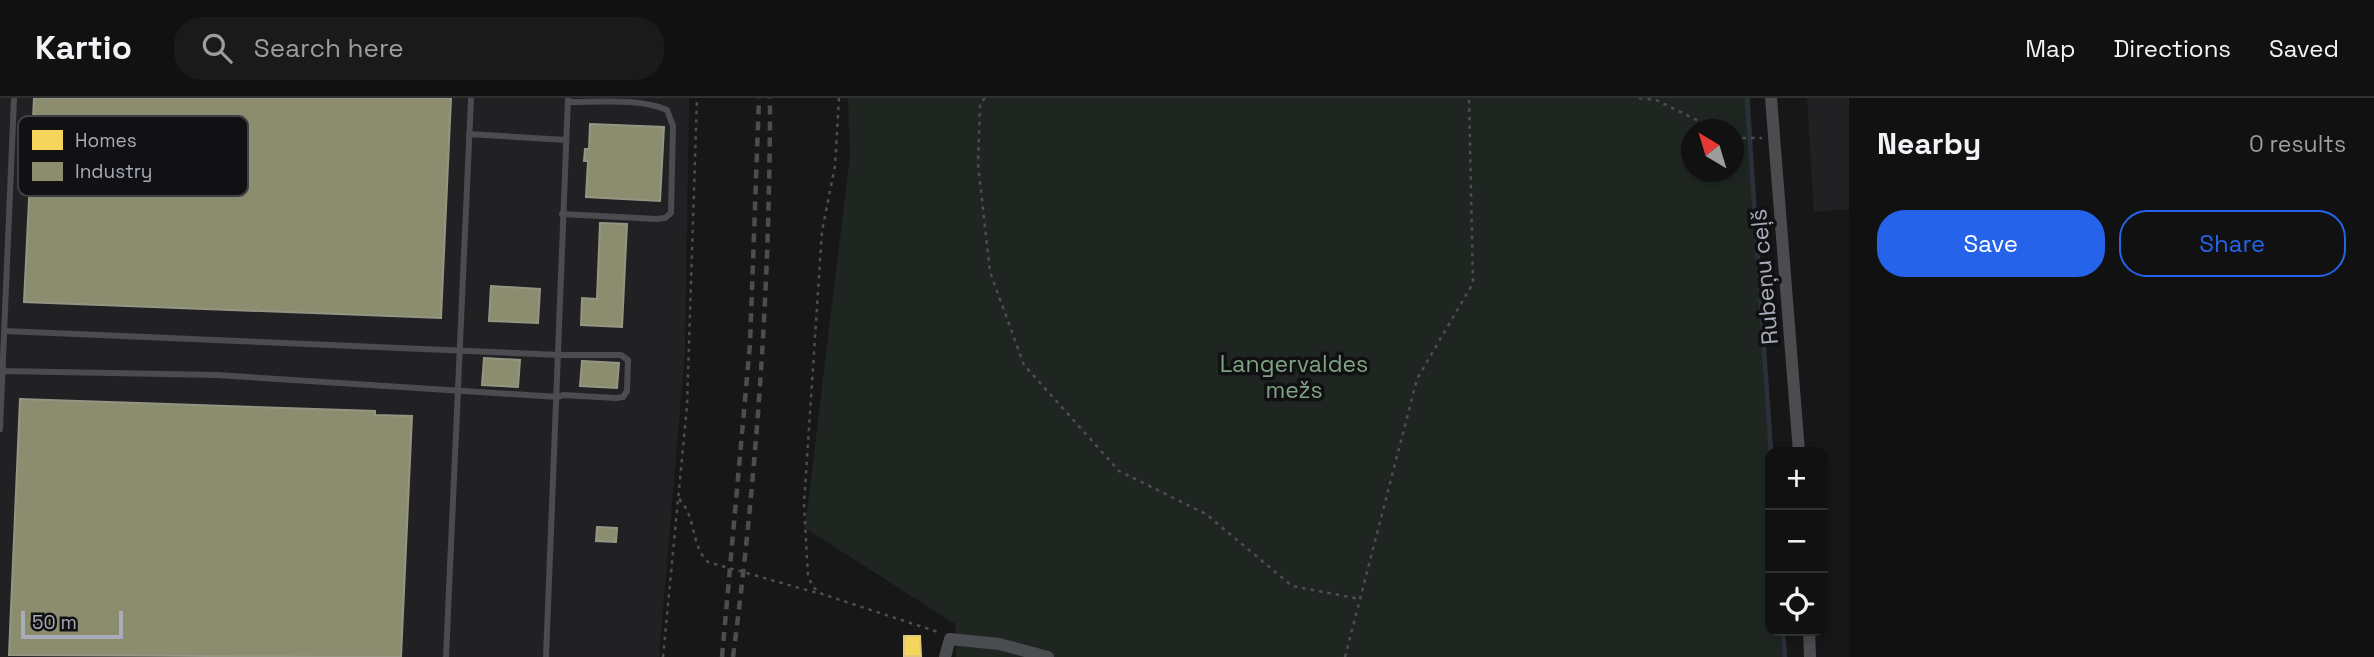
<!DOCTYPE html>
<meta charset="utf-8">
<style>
body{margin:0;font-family:"Space Grotesk",sans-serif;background:#1a1a1a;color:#f1f3f6}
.controls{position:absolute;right:21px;bottom:21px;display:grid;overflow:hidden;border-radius:14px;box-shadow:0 4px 10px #0003}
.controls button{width:63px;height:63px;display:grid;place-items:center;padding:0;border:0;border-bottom:2px solid #303131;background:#111;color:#f1f3f6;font:35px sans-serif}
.compass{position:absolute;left:1681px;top:21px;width:63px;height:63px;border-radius:50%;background:#111;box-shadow:0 4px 10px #0003;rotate:322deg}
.scale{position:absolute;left:21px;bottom:18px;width:102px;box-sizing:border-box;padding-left:7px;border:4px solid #a8acb8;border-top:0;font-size:19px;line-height:24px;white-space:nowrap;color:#a8acb8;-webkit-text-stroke:5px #111113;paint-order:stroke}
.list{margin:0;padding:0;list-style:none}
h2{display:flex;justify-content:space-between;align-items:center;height:91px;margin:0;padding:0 28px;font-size:30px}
h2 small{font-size:23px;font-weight:400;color:#9c9d9f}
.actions{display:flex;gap:14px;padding:21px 28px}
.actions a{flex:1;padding:16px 0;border:2px solid #2563eb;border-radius:28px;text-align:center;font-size:24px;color:#2563eb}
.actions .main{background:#2563eb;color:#fff}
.icon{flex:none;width:38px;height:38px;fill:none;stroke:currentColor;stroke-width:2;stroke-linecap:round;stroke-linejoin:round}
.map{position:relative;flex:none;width:1849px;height:559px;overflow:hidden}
header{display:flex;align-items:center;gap:42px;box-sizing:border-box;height:98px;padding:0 35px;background:#111;border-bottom:2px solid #303131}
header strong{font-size:33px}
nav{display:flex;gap:38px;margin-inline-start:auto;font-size:24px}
.search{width:490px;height:63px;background:#1a1a1a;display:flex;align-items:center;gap:18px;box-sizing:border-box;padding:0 24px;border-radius:28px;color:#9c9d9f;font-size:26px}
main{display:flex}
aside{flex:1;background:#111}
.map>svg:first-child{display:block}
.built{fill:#212123}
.green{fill:#1f2621;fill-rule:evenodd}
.homes{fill:#f6d55c;stroke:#dfc978;stroke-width:2}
.industry{fill:#8c8c6e;stroke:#949684;stroke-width:2}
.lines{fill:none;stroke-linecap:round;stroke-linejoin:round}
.stream{stroke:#2a3139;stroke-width:4.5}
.path{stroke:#4d4e52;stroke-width:2.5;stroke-dasharray:3.5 5;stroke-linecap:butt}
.service{stroke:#4b4c50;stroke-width:6}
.minor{stroke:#4b4c50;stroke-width:12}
.rail{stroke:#4b4d4f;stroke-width:4.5;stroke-dasharray:9 7;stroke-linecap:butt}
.labels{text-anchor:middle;stroke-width:7;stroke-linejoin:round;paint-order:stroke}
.street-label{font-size:23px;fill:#a8acb8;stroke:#111113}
.park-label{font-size:23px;fill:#7ea483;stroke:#111113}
.key{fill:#111113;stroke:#3e4045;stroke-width:2}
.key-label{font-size:19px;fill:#a8acb8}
</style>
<header>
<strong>Kartio</strong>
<div class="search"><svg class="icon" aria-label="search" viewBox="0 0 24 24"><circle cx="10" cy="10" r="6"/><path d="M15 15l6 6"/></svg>Search here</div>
<nav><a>Map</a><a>Directions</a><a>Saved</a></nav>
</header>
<main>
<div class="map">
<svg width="1849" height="559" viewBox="0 0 1849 559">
<rect width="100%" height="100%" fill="#171717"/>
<path class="built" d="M 0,0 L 689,0 L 685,253 L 659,559 L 0,559 Z
M 1807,0 L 1849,0 L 1849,111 L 1814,114 Z"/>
<path class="green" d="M 848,0 L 1750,0 L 1771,354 L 1770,533 L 1782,533 L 1783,559 L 956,559 L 955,526 L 805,430 L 850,58 ZM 1692,32 L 1734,32 L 1734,74 L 1692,74 Z"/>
<path class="homes" d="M 904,538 L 920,538 L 921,558 L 904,558 Z"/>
<path class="industry" d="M 34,0 L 451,0 L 441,220 L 24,204 Z
M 590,26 L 664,29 L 660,103 L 586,99 L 588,63 L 584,63 L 585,51 L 589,51 Z
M 600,125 L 627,126 L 622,229 L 581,227 L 582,200 L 597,201 Z
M 491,188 L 540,191 L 538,225 L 489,223 Z
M 484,260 L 520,262 L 518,289 L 482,287 Z
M 582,263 L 619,265 L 617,290 L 580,288 Z
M 20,301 L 375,313 L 375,317 L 412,318 L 401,559 L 9,557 Z
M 597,429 L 617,430 L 616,444 L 596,443 Z"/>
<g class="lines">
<path class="stream" d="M 1747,0 L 1771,354
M 1783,533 L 1785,559"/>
<path class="path" d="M 839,0 L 835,68 L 822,133 L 804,406 L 808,478 L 813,489 L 822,496 L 938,534
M 985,0 L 980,6 L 978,66 L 990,174 L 1024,267 L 1119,373 L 1206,416 L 1292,488 L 1360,501
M 1639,0 L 1656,2 L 1717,32
M 1734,40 L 1762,40
M 679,401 C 697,419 690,447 708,464 L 817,495
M 663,559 L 687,308 L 697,0
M 1345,559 L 1417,281 L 1473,185 L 1469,0"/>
<path class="service" d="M 469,36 L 566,42
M 562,116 L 657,121 L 665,120 L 671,115 L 673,28 L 667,12 C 641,0 598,4 568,4
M 3,273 L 217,277 L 558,299 L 563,297 L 616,300 L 623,299 L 627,293 L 628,262 L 621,257 L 560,257 L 5,233
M 0,331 L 14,0
M 446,559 L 471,0
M 546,559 L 568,0"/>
<path class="minor" d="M 1771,0 L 1799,354
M 1809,533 L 1810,559
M 945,559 L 950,541 L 999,546 L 1048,559"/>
<path class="rail" d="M 722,559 L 750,246 L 759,0
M 733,559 C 757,374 770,186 770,0"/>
</g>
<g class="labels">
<g class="street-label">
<text transform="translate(1764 179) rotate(-95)" y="8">Rubeņu ceļš</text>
</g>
<g class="park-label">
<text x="1294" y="274">Langervaldes<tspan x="1294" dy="26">mežs</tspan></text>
</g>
</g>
<rect x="18" y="18" width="230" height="80" rx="10" class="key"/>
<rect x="32" y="32" width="31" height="20" fill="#f6d55c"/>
<rect x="32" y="64" width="31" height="19" fill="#8c8c6e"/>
<g class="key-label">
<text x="75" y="49">Homes</text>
<text x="75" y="80">Industry</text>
</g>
</svg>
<div class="controls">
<button>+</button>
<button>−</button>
<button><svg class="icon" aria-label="locate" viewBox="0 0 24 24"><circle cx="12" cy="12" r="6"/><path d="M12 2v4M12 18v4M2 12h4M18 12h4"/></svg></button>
</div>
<svg class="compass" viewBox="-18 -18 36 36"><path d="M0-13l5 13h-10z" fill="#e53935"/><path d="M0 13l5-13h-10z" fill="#9c9d9f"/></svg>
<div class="scale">50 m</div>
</div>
<aside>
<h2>Nearby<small>0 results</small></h2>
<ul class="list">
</ul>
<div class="actions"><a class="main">Save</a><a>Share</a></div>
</aside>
</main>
